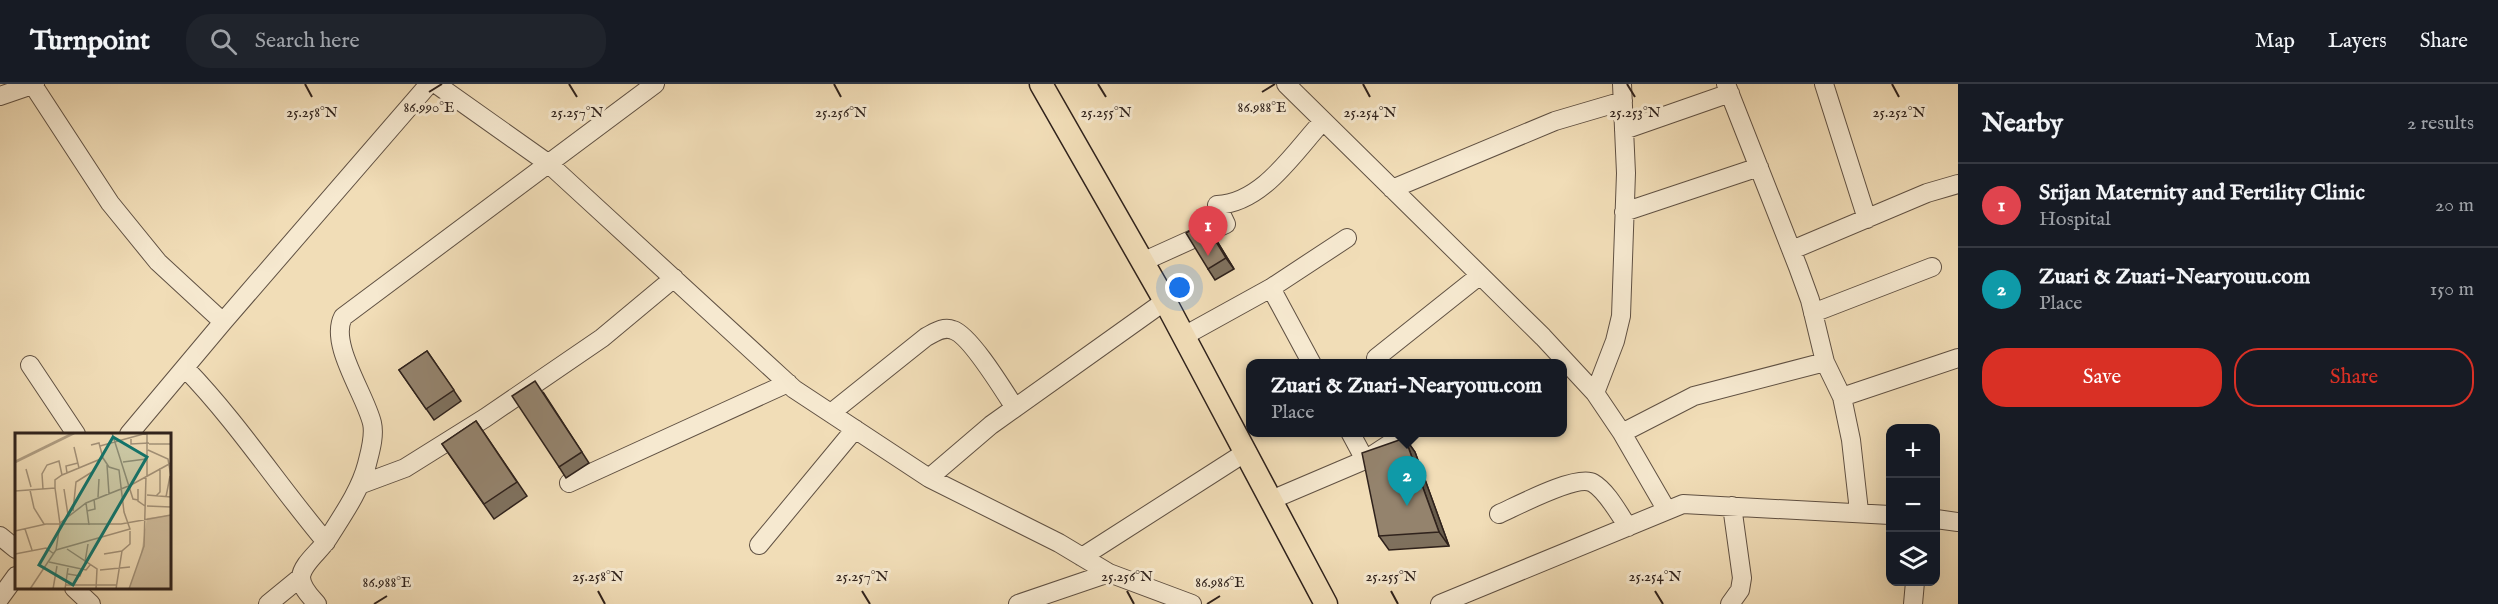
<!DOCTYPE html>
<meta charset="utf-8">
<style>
body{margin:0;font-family:"IM FELL English",serif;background:#20242c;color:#f1f3f6}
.controls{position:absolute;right:18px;bottom:18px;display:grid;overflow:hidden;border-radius:12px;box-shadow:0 6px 24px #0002}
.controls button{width:54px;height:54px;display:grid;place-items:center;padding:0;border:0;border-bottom:2px solid #363941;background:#171b24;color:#f1f3f6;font:30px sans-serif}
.you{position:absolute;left:1180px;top:204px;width:21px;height:21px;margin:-15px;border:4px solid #fff;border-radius:50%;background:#1a73e8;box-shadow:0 0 0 9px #1a73e833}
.badge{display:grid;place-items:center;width:39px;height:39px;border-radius:50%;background:#d93025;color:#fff;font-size:20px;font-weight:700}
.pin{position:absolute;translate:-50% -50px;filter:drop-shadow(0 2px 3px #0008)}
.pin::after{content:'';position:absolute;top:32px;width:21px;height:18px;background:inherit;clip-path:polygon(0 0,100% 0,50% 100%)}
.popup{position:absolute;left:1246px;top:275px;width:321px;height:78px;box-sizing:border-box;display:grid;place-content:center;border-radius:12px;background:#171b24;filter:drop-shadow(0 2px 4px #0005);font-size:20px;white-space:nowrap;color:#9ea1a6}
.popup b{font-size:22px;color:#f1f3f6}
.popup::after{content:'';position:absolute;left:50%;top:100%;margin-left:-12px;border:12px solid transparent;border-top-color:#171b24}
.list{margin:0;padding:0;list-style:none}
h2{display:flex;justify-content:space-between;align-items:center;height:78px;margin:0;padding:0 24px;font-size:26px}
h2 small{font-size:20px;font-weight:400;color:#9ea1a6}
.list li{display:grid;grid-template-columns:39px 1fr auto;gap:18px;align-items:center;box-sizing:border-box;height:84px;padding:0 24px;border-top:2px solid #363941}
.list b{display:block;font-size:22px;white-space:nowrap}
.list p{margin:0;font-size:20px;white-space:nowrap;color:#9ea1a6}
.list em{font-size:20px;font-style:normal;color:#9ea1a6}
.actions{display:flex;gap:12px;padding:18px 24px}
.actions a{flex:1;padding:14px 0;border:2px solid #d93025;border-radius:24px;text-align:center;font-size:21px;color:#d93025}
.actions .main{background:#d93025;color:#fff}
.icon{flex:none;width:33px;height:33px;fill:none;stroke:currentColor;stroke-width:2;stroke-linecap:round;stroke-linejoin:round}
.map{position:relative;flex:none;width:1958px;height:520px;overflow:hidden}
header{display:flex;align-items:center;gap:36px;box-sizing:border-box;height:84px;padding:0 30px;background:#171b24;border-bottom:2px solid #363941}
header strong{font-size:28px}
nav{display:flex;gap:33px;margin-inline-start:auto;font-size:21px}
.search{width:420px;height:54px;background:#20242c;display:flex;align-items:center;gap:15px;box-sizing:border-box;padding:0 21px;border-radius:24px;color:#9ea1a6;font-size:22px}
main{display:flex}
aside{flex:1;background:#171b24}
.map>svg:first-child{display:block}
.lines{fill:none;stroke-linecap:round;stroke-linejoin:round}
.minor-casing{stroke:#605143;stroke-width:20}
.major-casing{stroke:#2f221c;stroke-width:25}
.minor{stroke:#f6e9d0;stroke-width:18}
.major{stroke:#f1ddb7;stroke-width:22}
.wall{fill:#7f715e;stroke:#2f221c;stroke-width:1.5}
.shaded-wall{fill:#685c4c;stroke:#2f221c;stroke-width:1.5}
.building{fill:#94836d;stroke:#2f221c;stroke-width:1.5}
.ticks{fill:none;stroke:#2f221c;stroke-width:2}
.inset-river{fill:none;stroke:#af9d82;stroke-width:3}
.inset-road{fill:none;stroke:#a39279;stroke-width:1.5}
.view{fill:#0f766e;fill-opacity:0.15;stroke:#0f766e;stroke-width:3}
.inset-edge{fill:none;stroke:#2f221c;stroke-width:3}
.ticks-label{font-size:15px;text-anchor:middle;fill:#2f221c;stroke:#f6e9d0;stroke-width:6;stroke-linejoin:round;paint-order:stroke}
</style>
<header>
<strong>Turnpoint</strong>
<div class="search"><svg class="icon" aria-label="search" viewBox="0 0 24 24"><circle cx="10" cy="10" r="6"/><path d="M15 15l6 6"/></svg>Search here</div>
<nav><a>Map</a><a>Layers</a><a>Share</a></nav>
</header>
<main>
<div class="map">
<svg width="1958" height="520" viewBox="0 0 1958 520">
<rect width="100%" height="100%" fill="#f1ddb7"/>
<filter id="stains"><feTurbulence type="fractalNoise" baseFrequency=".00333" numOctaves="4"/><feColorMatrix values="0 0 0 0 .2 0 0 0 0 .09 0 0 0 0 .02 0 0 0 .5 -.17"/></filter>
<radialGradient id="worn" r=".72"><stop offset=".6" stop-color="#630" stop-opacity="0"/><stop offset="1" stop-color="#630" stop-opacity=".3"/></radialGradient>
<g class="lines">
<defs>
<path id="minor" d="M 436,0 L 549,80 L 794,305 L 929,394 L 1059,459 L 1109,489 L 1192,520
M 1286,0 L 1543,253 L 1595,309 L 1622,349 L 1666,425
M 1726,0 L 1798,183 L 1810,216 L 1825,278 L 1842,313 L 1851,356 L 1859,427
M 1824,0 L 1867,135
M 33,1 L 110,119 L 158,178 L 223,238
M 0,12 L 35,0
M 1624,46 L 1730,9
M 1392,105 L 1555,37 L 1623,17
M 1624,128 L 1759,83
M 1792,166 L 1927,109 L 1958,100
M 1142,178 L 1226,140 L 1217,121 C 1263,119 1294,68 1323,37
M 1271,204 L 1312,280
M 1813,229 L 1932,183
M 1184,252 L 1271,204 L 1347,154
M 1376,274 L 1479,192
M 30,281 L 76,350
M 186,285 C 238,339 278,401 326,458
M 1595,309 L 1615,257 L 1621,232 L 1626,89 L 1622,0
M 1842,313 L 1958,274
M 831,329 L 926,253 C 934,249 943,242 953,246 C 970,251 1004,307 1015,324
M 1350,348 L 1365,376
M 1622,349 L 1694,312 L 1825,278
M 129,350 L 223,238 L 429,0
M 929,394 L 991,341 L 1165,217
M 569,399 L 788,299
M 362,400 L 405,384 L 485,334 L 602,254 L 674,194
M 1271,416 L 1365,376 L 1397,355
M 1499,430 C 1517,422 1577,390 1593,399 C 1607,407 1619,430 1628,443
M 1936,435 L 1958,438
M 0,452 L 16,465
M 759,461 L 855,345
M 1082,473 L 1246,368
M 74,504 L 91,520
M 0,514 L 16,492
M 268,520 L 301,493
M 317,520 C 311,513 301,504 301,493 C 302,480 320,467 327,456 C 342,432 360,407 367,380 C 370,368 375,352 372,339 C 365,310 329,260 343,233 L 655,0
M 1018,520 L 1109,489
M 1440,520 L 1683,420 L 1890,431
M 1730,520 L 1740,506 L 1742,494 L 1732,422
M 1913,520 L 1915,498"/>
<path id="major" d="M 1041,0 L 1165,217 L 1326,520"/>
</defs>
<use href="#minor" class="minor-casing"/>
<use href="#major" class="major-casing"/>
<use href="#minor" class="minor"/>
<use href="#major" class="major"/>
</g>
<path class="wall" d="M 1212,149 L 1234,185 L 1215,196 L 1208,185 Z
M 427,267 L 461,317 L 434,336 L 399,286 Z
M 543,308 L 589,379 L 566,394 L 559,383 Z
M 476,337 L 527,412 L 494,435 L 442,360 Z
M 1405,354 L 1415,368 L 1449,462 L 1389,466 L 1379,452 Z"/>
<path class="shaded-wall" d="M 1204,138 L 1212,149 L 1234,185 L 1226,174 Z
M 1405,354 L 1415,368 L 1449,462 L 1439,448 Z"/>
<path class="building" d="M 1204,138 L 1226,174 L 1208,185 L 1186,149 Z
M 427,267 L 454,306 L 426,325 L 399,286 Z
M 535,297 L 582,368 L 559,383 L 512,312 Z
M 476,337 L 517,398 L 484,420 L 442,360 Z
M 1405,354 L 1439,448 L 1379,452 L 1362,369 Z"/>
<path class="ticks" d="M 305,0 L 312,13M 569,0 L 577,13M 834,0 L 841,13M 1098,0 L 1106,13M 1363,0 L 1370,13M 1627,0 L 1635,13M 1892,0 L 1899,13M 429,8 L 442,0M 1262,8 L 1275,0M 598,507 L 605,520M 862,507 L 870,520M 1127,507 L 1134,520M 1391,507 L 1398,520M 1655,507 L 1663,520M 374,520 L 387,512M 1207,520 L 1220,512"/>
<g transform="translate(15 349)">
<rect width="156" height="156" fill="#f1ddb7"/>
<path d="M 156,82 L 156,156 L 114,156 L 125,126 L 132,85 Z" fill="#d0bd9d"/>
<path class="inset-river" d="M 0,29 L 59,0"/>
<path class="inset-road" d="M 97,0 L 118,66 L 123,67M 132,0 L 132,43M 116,6 L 116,11 L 134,10M 134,11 L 156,11M 76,12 L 84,10 L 88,25M 85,13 L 132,0M 59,14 L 64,35M 133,17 L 153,26 L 156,43M 108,29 L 131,26M 92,32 L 94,61M 11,36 L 16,54M 52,40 L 51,33 L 63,30M 40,55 L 40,47 L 47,42 L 88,25 L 94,34 L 104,37 L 109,79 L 115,96 L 41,117M 28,56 L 27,41 L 32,32 L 44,28 L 47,42M 49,56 L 53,82M 123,56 L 123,68 L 130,73M 15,57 L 19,75 L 29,91M 0,58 L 40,55 L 45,91 L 41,117 L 15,156M 132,62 L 156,64M 141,63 L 145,59 L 145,35M 83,64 L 84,46M 151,64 L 155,43M 71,70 L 74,92M 132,73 L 156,74M 58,78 L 61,49 L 77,39M 72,78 L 80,76 L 79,66M 45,90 L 71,70 L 116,52 L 156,30M 10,96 L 17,117M 0,98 L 31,91 L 106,91 L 156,82M 52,116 L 82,136 L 81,156M 0,121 L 31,115 L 39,121M 89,121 L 107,118M 34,129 L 71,137 L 75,132M 70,129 L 73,111M 85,137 L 115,134M 53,141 L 65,143 L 67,137M 50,152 L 101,152M 38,156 L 42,133M 50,156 L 53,135M 101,156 L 107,118 L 115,111 L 115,98M 114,156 L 129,113 L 131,43"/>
<path class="view" d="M 98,4 L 132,24 L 58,152 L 24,132 Z"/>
<rect width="156" height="156" class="inset-edge"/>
</g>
<g class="ticks-label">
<text x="1262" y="28">86.988°E</text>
<text x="429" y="28">86.990°E</text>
<text x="312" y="33">25.258°N</text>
<text x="841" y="33">25.256°N</text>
<text x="1106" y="33">25.255°N</text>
<text x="1370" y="33">25.254°N</text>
<text x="1635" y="33">25.253°N</text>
<text x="577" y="33">25.257°N</text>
<text x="1899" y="33">25.252°N</text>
<text x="598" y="497">25.258°N</text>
<text x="862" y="497">25.257°N</text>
<text x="1127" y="497">25.256°N</text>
<text x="1391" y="497">25.255°N</text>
<text x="1655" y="497">25.254°N</text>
<text x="387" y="503">86.988°E</text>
<text x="1220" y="503">86.986°E</text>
</g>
<rect width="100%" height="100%" filter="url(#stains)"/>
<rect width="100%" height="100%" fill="url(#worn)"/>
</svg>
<div class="controls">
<button>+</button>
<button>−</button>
<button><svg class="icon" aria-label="layers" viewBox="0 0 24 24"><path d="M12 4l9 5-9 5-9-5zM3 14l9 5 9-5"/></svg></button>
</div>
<div class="you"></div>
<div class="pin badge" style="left:1208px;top:172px;background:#e0444e">1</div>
<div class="pin badge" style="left:1407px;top:422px;background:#0f9aa8">2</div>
<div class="popup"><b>Zuari &amp; Zuari-Nearyouu.com</b>Place</div>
</div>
<aside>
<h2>Nearby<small>2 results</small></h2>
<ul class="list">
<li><span class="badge" style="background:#e0444e">1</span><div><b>Srijan Maternity and Fertility Clinic</b><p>Hospital</p></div><em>20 m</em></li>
<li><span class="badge" style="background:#0f9aa8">2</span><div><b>Zuari &amp; Zuari-Nearyouu.com</b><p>Place</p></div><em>150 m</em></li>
</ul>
<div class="actions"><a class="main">Save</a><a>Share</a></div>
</aside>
</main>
